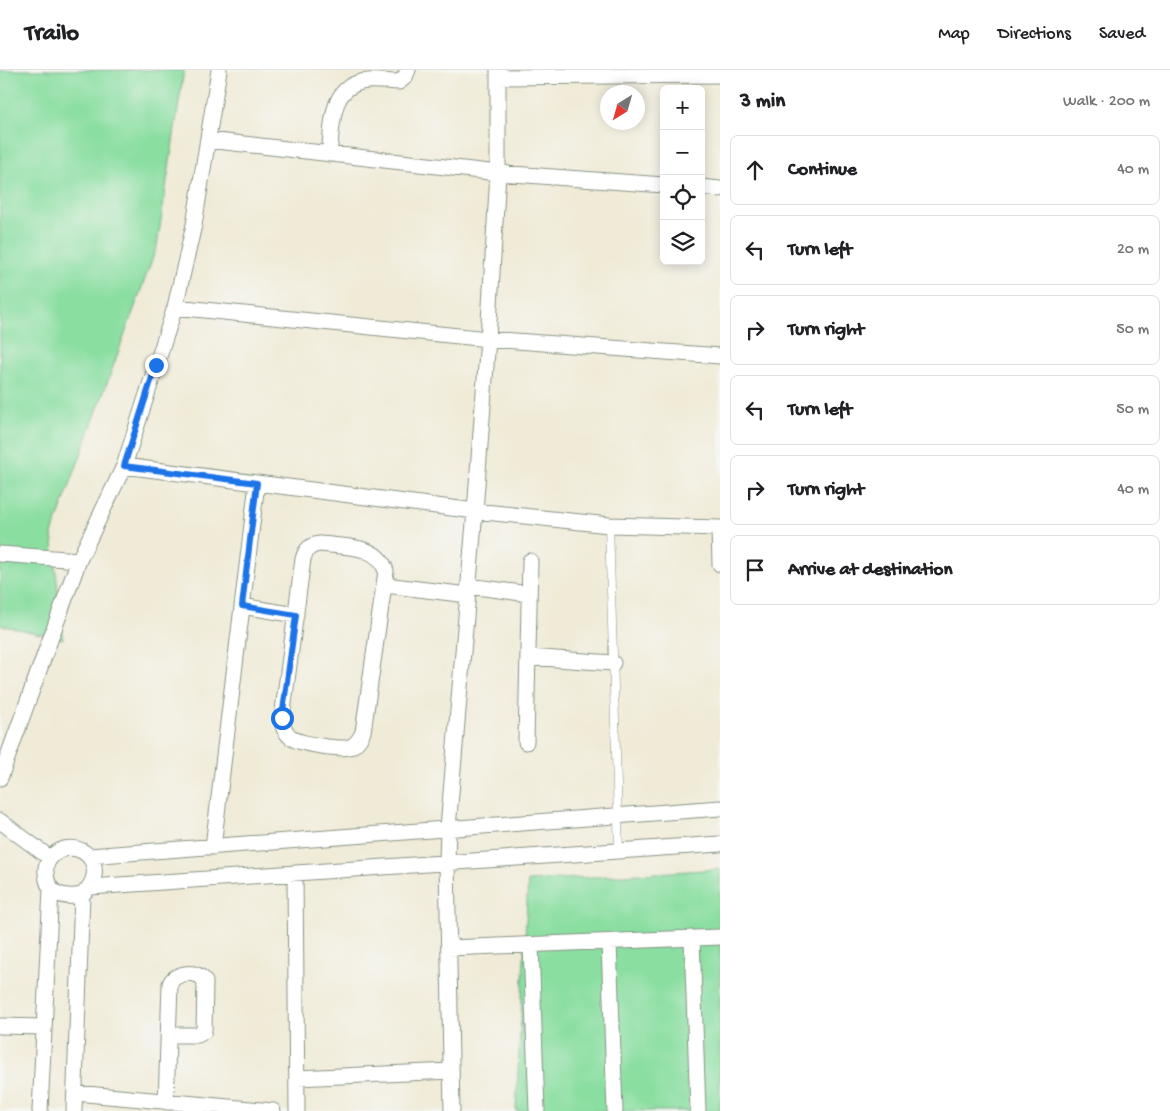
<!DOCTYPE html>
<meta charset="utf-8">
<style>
body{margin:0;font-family:"Gochi Hand",sans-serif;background:#f2f2f2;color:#202124}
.controls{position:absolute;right:15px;top:15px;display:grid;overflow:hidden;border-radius:8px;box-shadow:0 2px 12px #0003}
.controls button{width:45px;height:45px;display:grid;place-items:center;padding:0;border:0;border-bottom:1px solid #e0e0e0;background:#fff;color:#202124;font:25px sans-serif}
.compass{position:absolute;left:600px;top:15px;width:45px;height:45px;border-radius:50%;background:#fff;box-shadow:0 2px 12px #0003;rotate:217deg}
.stop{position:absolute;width:15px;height:15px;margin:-11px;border:4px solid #1a73e8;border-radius:50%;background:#fff}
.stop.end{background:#1a73e8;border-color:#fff;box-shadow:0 1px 5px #0008}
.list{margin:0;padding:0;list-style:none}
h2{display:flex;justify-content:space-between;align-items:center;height:65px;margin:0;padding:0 20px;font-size:21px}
h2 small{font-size:16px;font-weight:400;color:#757577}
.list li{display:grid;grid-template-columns:32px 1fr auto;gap:15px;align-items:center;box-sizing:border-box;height:70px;margin:0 10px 10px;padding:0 10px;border:1px solid #e0e0e0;border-radius:8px}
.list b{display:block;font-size:19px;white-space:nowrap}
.list em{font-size:16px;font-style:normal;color:#757577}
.icon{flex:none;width:28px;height:28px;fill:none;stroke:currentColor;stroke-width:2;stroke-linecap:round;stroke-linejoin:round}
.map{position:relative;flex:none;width:720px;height:1041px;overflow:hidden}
header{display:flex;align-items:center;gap:30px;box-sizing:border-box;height:70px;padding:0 25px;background:#fff;border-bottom:1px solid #e0e0e0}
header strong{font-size:24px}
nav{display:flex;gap:28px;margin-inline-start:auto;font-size:18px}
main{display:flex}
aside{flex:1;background:#fff}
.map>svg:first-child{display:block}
.green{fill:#89dea0;stroke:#548e6a}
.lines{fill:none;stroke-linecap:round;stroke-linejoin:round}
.lane-casing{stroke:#889486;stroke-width:9}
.street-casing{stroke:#889486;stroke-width:17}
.lane{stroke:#fff;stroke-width:8}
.street{stroke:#fff;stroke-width:15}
.route{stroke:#1a73e8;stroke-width:6}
</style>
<header>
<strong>Trailo</strong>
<nav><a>Map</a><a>Directions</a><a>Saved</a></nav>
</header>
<main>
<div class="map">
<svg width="720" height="1041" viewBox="0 0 720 1041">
<rect width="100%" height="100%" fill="#f6f6f2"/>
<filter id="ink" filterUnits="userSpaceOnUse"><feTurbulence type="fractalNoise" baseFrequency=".02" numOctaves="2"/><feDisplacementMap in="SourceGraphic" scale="10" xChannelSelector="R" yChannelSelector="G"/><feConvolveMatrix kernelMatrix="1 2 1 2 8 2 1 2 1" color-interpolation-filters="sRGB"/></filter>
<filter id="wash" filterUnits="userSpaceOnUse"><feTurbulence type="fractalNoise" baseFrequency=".0096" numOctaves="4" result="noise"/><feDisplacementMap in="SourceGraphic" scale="20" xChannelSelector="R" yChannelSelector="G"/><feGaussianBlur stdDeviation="1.12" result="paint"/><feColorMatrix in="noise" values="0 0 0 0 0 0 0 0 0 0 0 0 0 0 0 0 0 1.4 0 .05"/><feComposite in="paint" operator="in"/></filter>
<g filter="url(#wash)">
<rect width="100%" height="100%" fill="#f0ebd7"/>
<path class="green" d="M 0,0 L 184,0 L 157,176 L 52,464 L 63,569 L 0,555 Z
M 720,799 L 720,1041 L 516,1041 L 528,811 Z"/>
</g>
<g filter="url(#ink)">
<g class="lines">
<defs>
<path id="lane" d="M 609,455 L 619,781"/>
<path id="street" d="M 498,7 L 720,5
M 208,70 L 498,103 L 664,115
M 329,84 C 333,55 329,14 368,11 C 378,10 389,12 399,12 L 405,7 L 408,0
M 701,117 L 720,119
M 175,237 L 488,269 L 720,286
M 124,396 L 475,441 L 609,455 L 720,458
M 719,458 L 720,494
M 320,474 C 344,477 378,474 386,501 L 363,662 C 360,669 357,674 350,677 C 341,680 300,674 292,668 C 285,663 282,656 282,648 L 303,489 C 306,479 310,475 320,474 Z
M 0,484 L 79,490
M 385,515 L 468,525
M 469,516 L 529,524
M 242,536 L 296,545
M 528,587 L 613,593
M 526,672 L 530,491
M 0,708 L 79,490 L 124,396 L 175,237 L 194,155 L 219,0
M 0,751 L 50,788
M 213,777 L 257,413
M 89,786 L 720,738
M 295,804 L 297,1041
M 90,817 L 720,774
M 692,868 L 698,1041
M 609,872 L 615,1041
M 531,875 L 537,1041
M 449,878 L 720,867
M 0,956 L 44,957
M 297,1008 L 451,1001
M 75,1023 L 273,1041
M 166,1032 L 170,914 C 174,902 199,899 205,912 L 204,961 L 198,965 L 168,965
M 40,1041 L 51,819
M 74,1041 L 82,825 C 114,796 77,763 52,786 C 48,790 45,797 46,803 C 47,824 64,829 82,825
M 452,1041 L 447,793 L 448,758 L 475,441 L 488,269 L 498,103 L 498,0"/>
</defs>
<use href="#lane" class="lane-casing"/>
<use href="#street" class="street-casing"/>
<use href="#lane" class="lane"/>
<use href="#street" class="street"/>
</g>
</g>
<g class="lines" filter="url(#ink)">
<path class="route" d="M 156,295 L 124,396 L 257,413 L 242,536 L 296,545 L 282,648"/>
</g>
</svg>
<div class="controls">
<button>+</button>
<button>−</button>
<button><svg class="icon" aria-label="locate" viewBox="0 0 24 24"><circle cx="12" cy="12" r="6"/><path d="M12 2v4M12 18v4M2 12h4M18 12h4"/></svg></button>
<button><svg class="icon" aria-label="layers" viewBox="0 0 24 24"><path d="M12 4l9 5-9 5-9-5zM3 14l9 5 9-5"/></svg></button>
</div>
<svg class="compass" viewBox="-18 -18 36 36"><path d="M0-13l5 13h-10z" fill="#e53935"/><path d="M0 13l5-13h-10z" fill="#757577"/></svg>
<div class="stop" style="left:282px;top:648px"></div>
<div class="stop end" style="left:156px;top:295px"></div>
</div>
<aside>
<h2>3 min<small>Walk · 200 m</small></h2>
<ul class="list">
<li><svg class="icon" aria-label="ahead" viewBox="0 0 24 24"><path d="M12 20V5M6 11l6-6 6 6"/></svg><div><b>Continue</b></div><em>40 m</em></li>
<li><svg class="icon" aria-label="left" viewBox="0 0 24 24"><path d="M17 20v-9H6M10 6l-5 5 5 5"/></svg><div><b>Turn left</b></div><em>20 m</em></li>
<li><svg class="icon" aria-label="right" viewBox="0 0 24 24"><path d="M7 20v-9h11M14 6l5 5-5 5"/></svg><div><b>Turn right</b></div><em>50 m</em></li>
<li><svg class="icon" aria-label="left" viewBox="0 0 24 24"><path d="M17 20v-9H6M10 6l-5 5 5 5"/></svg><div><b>Turn left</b></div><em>50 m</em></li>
<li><svg class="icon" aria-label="right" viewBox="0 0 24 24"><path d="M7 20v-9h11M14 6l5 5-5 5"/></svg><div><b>Turn right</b></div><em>40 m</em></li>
<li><svg class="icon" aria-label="arrive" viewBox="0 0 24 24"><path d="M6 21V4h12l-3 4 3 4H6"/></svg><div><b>Arrive at destination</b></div></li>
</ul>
</aside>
</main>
